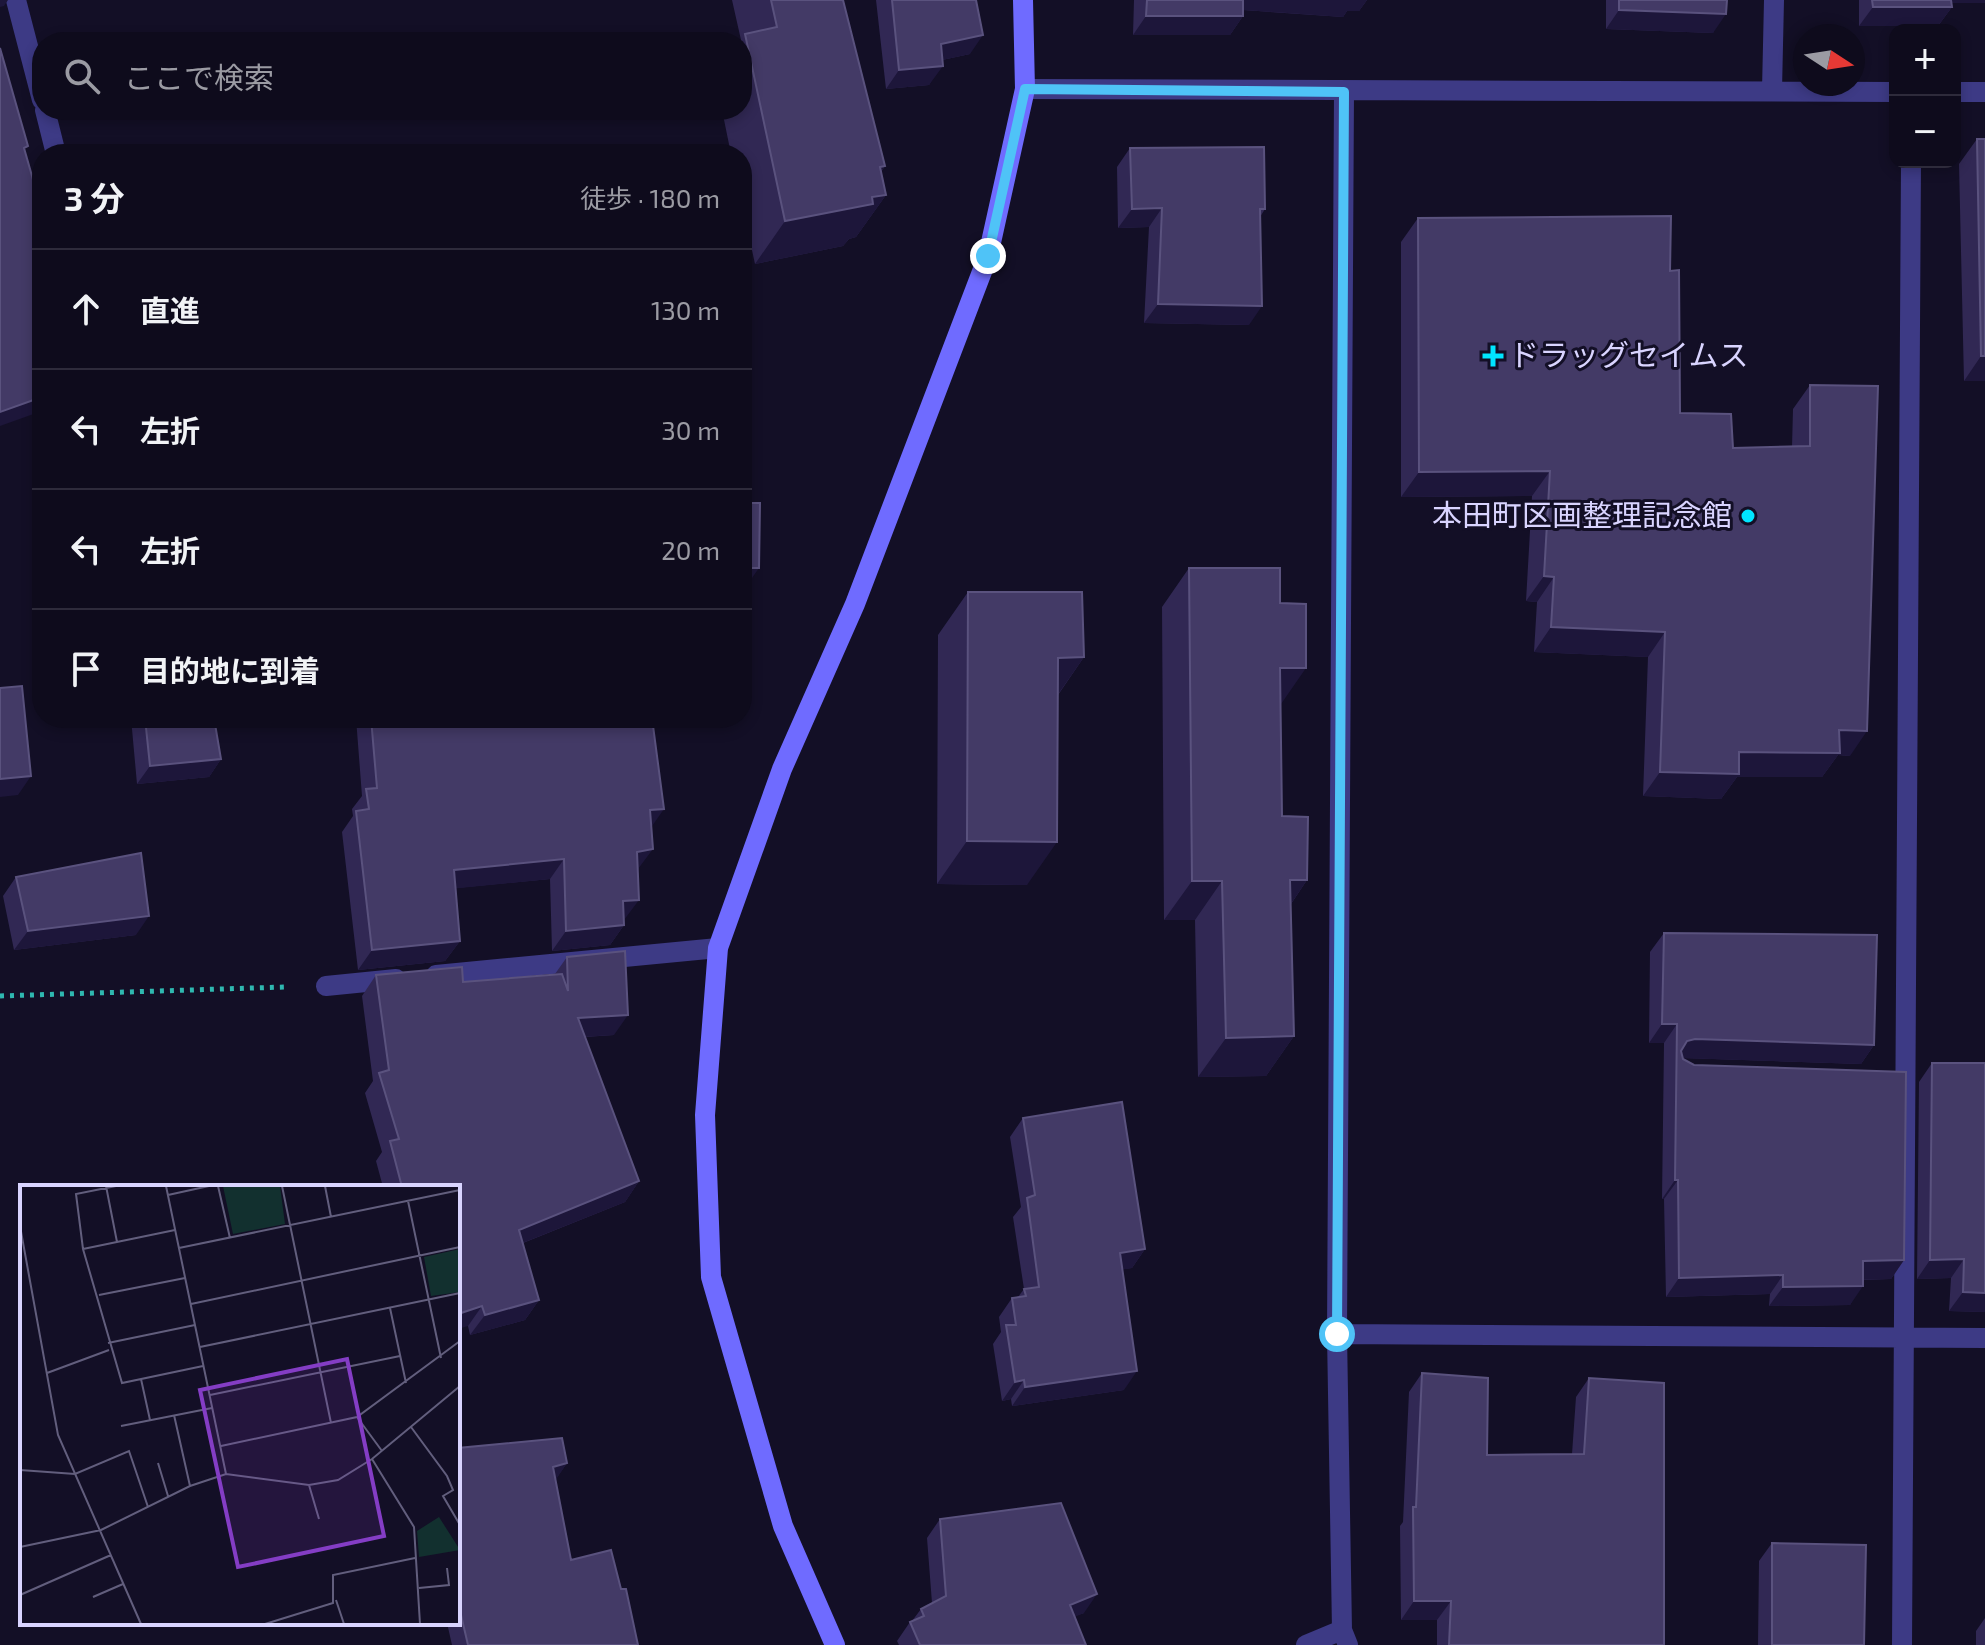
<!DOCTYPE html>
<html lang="ja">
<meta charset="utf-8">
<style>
body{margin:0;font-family:"Exo 2","Noto Sans JP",sans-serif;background:#171425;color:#f1f3f6}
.controls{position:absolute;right:24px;top:24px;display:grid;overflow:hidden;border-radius:16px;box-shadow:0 4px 12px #0003}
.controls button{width:72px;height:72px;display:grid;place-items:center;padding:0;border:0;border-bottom:2px solid #2e2b3b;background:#0e0b1c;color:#f1f3f6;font:40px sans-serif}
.compass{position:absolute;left:1793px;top:24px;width:72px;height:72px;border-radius:50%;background:#0e0b1c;box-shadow:0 4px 12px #0003;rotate:102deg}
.stop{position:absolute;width:24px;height:24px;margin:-18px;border:6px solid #4fc3f7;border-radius:50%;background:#fff}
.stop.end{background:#4fc3f7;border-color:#fff;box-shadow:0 2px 8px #0008}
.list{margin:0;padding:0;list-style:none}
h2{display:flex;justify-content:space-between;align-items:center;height:104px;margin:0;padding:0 32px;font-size:34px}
h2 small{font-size:26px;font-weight:400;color:#9b9ba3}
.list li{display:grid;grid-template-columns:52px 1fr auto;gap:24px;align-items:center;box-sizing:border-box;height:120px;padding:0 32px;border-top:2px solid #2e2b3b}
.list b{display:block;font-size:30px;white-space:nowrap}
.list em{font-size:26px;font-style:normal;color:#9b9ba3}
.icon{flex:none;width:44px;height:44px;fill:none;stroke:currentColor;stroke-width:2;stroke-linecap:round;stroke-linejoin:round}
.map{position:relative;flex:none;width:1985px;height:1645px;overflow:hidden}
.search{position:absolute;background:#0e0b1c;box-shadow:0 4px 12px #0003;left:32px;top:32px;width:720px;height:88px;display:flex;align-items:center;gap:20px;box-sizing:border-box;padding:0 28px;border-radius:32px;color:#9b9ba3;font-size:30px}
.panel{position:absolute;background:#0e0b1c;box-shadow:0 4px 12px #0003;left:32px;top:144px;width:720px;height:584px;border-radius:32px}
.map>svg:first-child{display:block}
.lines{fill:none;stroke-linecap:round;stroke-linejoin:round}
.path{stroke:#2fb8b0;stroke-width:5;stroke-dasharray:4 6;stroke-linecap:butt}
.lane{stroke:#3d3a85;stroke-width:20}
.street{stroke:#3d3a85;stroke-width:20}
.secondary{stroke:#6f6bff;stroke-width:20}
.wall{fill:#312854}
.shaded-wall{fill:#1d163a}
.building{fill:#433a66;stroke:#5a527e;stroke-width:2}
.route{stroke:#4fc3f7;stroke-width:10}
.poi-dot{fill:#00e5ff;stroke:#130f26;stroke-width:3}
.labels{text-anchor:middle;stroke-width:6;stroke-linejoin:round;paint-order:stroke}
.poi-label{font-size:30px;fill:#d9d4ff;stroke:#130f26;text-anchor:start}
.inset-road{fill:none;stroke:#625e7d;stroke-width:2}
.view{fill:#843dc5;fill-opacity:0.15;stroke:#843dc5;stroke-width:4}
.inset-edge{fill:none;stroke:#d9d4ff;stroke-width:4}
</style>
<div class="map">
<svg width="1985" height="1645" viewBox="0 0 1985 1645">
<rect width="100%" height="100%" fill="#130f26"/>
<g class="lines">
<path class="path" d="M 0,996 L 285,987"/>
<path class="lane" d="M 16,0 L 42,100
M 45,110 L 56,154"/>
<path class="street" d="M 1025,89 L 1895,92
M 1772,90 L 1774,0
M 1344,92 L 1337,1334 L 1342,1630 L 1348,1645
M 1955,92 L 1985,92
M 436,975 L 718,948
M 326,986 L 396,979
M 1337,1334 L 1985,1338
M 1306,1645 L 1342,1630
M 1902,1645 L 1911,162"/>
<path class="secondary" d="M 835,1645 L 783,1526 L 711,1277 L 705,1115 L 718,948 L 782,769 L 855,604 L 988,256 L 1025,89 L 1023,0"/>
</g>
<path class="wall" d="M 732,0 L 843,0 L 885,166 L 881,172 L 886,195 L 856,237 L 849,239 L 843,246 L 755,264 L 742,204 L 742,154 L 731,154 L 722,110 L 742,110 L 742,42 L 739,42 L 741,40 Z
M 876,0 L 976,0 L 970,54 L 942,60 L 929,85 L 886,89 Z
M 1134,0 L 1367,0 L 1359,11 L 1347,11 L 1343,17 L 1243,10 L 1243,16 L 1230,35 L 1133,35 Z
M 1606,0 L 1727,0 L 1713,33 L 1606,29 Z
M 1859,0 L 1985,0 L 1985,3 L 1952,3 L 1952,7 L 1938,26 L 1859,26 Z
M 1977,139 L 1985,139 L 1985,381 L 1964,381 L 1959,164 Z
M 1130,148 L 1265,209 L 1260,217 L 1249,325 L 1144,323 L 1149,227 L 1118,228 L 1117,167 Z
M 1418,218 L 1670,271 L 1680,413 L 1733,448 L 1792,447 L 1793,409 L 1810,385 L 1850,756 L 1838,755 L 1822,777 L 1737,777 L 1721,799 L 1643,796 L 1648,657 L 1534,652 L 1537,602 L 1526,601 L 1532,496 L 1401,497 L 1401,242 Z
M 1189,568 L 1280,603 L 1282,816 L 1307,880 L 1291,904 L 1294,1036 L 1266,1076 L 1198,1077 L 1195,920 L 1164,920 L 1162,607 Z
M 968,592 L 1084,657 L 1058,695 L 1027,885 L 937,884 L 938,635 Z
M 131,718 L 214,718 L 221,759 L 209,777 L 137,784 Z
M 356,718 L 652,718 L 651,828 L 638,869 L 637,869 L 624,920 L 624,925 L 610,945 L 552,951 L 550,879 L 456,888 L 460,941 L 445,961 L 358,970 L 342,832 L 353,816 L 352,809 L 362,796 Z
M 16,877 L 136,935 L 14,950 L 3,896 Z
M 1664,933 L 1874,1045 L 1861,1064 L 1683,1058 L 1904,1260 L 1891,1279 L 1863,1280 L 1850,1305 L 1769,1306 L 1770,1294 L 1666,1297 L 1664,1199 L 1662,1199 L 1664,1043 L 1649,1043 L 1650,952 Z
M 567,957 L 614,1035 L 585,1037 L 639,1181 L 625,1202 L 523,1243 L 539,1300 L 525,1320 L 470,1335 L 468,1326 L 458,1187 L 383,1187 L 376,1161 L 382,1152 L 365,1093 L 373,1081 L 362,996 L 376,975 L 463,982 L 555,974 Z
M 1932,1063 L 1985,1063 L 1985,1312 L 1949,1311 L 1951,1278 L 1917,1279 L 1919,1082 Z
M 1023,1118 L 1145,1249 L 1132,1268 L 1123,1269 L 1124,1390 L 1012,1406 L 1011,1399 L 1002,1401 L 993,1344 L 1001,1332 L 999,1317 L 1012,1298 L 1018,1297 L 1024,1289 L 1013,1217 L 1021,1207 L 1010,1137 Z
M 1422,1373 L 1487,1455 L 1572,1454 L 1576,1397 L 1589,1378 L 1664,1645 L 1437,1645 L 1437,1620 L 1401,1620 L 1400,1526 L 1403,1522 L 1409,1392 Z
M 458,1448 L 567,1463 L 555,1480 L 571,1560 L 621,1589 L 638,1645 L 452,1645 L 447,1623 L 458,1623 Z
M 940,1519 L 1084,1613 L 1075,1616 L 1086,1645 L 899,1645 L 897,1641 L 910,1622 L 912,1621 L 921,1609 L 932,1603 L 927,1538 Z
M 1772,1543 L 1864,1645 L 1758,1645 L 1759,1561 Z
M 1985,1618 L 1985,1645 L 1976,1645 L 1976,1631 Z"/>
<path class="shaded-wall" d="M 0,0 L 8,0 L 4,6 L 0,7 Z
M 1237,0 L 1367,0 L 1359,11 L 1347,11 L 1343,17 L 1231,9 Z
M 1940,0 L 1985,0 L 1985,3 L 1938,3 Z
M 1873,7 L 1952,7 L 1938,26 L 1859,26 Z
M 1619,10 L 1726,14 L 1713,33 L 1606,29 Z
M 1146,16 L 1243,16 L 1230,35 L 1133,35 Z
M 983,35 L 970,54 L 928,63 L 941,44 Z
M 943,66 L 929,85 L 886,89 L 899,70 Z
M 885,166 L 856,207 L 872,197 L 886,195 L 856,237 L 849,239 L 843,246 L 755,264 L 785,221 L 880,167 Z
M 1162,208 L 1149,227 L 1118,228 L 1132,209 Z
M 1158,304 L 1262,306 L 1249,325 L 1144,323 Z
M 1981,356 L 1985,356 L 1985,381 L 1964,381 Z
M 42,397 L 42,411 L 0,426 L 0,412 Z
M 1550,471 L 1532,496 L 1401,497 L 1419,472 Z
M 742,568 L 759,568 L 745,588 L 742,588 Z
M 1544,576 L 1554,577 L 1537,602 L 1526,601 Z
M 1551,627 L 1665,632 L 1648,657 L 1534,652 Z
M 1084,657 L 1054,700 L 1058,658 Z
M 1280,668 L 1306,668 L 1279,707 Z
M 1839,730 L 1867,731 L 1850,756 L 1838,755 L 1822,777 L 1737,777 L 1721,799 L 1643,796 L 1660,772 L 1739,752 Z
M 221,759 L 209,777 L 137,784 L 150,766 Z
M 31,776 L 18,795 L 0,797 L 0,779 Z
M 664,809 L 650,829 L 650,810 Z
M 967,841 L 1057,842 L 1027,885 L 937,884 Z
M 653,849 L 638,869 L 622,872 L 637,852 Z
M 564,859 L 550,879 L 440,890 L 454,870 Z
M 1290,880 L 1307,880 L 1280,920 Z
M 1192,881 L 1222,881 L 1195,920 L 1164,920 Z
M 639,900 L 624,920 L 623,901 Z
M 149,916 L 136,935 L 14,950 L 28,931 Z
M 624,925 L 610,945 L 552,951 L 566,931 Z
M 460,941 L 445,961 L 358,970 L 372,950 Z
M 628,1015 L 614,1035 L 564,1038 L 578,1018 Z
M 1662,1024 L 1677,1024 L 1664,1043 L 1649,1043 Z
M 1294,1036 L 1266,1076 L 1198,1077 L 1226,1038 Z
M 1695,1039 L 1874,1045 L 1861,1064 L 1681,1058 L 1677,1056 L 1687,1041 Z
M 1675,1180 L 1678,1180 L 1664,1199 L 1662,1199 Z
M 639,1181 L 625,1202 L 505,1250 L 519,1230 Z
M 1145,1249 L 1132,1268 L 1107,1272 L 1120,1253 Z
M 1964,1259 L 1951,1278 L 1917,1279 L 1930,1260 Z
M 1904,1260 L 1891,1279 L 1850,1280 L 1863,1261 Z
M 1783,1275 L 1770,1294 L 1666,1297 L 1679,1278 Z
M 1863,1286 L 1850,1305 L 1769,1306 L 1783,1287 Z
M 1963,1292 L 1985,1293 L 1985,1312 L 1949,1311 Z
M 539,1300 L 525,1320 L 470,1335 L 485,1315 Z
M 482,1306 L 468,1326 L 458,1329 L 458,1314 Z
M 1137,1371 L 1124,1390 L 1012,1406 L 1025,1387 Z
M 1024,1380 L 1011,1399 L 1002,1401 L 1015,1382 Z
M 567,1463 L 555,1481 L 553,1467 Z
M 1097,1594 L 1084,1613 L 1057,1624 L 1070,1605 Z
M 1414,1601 L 1451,1601 L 1437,1620 L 1401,1620 Z"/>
<path class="building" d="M 771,0 L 843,0 L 885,166 L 880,167 L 886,195 L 872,197 L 873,204 L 785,221 L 745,34 L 777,27 Z
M 892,0 L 976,0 L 983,35 L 941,44 L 943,66 L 899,70 Z
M 1147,0 L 1243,0 L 1243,16 L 1146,16 Z
M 1619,0 L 1727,0 L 1726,14 L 1619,10 Z
M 1872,0 L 1951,0 L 1952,7 L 1873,7 Z
M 0,48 L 28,146 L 24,148 L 42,211 L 42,397 L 0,412 Z
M 1977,139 L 1985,139 L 1985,356 L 1981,356 Z
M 1264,147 L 1265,209 L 1260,209 L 1262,306 L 1158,304 L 1162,208 L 1132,209 L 1130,148 Z
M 1671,216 L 1670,271 L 1679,270 L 1680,413 L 1731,414 L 1733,448 L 1810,446 L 1810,385 L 1878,386 L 1867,731 L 1839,730 L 1840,753 L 1739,752 L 1739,774 L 1660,772 L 1665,632 L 1551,627 L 1554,577 L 1544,576 L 1550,471 L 1419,472 L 1418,218 Z
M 742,503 L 760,503 L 759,568 L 742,568 Z
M 1189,568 L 1280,568 L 1280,603 L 1306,604 L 1306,668 L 1280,668 L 1282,816 L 1308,817 L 1307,880 L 1290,880 L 1294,1036 L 1226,1038 L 1222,881 L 1192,881 Z
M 968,592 L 1082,592 L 1084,657 L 1058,658 L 1057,842 L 967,841 Z
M 22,686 L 31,776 L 0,779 L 0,688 Z
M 145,718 L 214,718 L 221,759 L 150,766 Z
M 371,718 L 652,718 L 664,809 L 650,810 L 653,849 L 637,852 L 639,900 L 623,901 L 624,925 L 566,931 L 564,859 L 454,870 L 460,941 L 372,950 L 356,811 L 369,809 L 366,789 L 377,788 Z
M 141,853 L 149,916 L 28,931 L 16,877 Z
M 1664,933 L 1877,935 L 1874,1045 L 1695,1039 L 1687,1041 L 1681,1051 L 1683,1059 L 1694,1065 L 1906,1072 L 1904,1260 L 1863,1261 L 1863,1286 L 1783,1287 L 1783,1275 L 1679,1278 L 1678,1180 L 1675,1180 L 1677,1024 L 1662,1024 Z
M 625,951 L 628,1015 L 578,1018 L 639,1181 L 519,1230 L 539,1300 L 485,1315 L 482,1306 L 458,1314 L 458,1187 L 402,1187 L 390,1141 L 399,1139 L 379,1073 L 389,1070 L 376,975 L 462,967 L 463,982 L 562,974 L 568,991 L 567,957 Z
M 1932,1063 L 1985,1063 L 1985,1293 L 1963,1292 L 1964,1259 L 1930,1260 Z
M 1122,1102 L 1145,1249 L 1120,1253 L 1137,1371 L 1025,1387 L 1024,1380 L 1015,1382 L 1006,1325 L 1016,1325 L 1012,1298 L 1026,1296 L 1024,1289 L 1039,1287 L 1027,1198 L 1035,1195 L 1023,1118 Z
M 1422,1373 L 1488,1378 L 1487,1455 L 1584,1454 L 1589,1378 L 1664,1383 L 1664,1645 L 1449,1645 L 1451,1601 L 1414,1601 L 1413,1507 L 1416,1507 Z
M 562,1438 L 567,1463 L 553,1467 L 571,1560 L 611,1550 L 621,1589 L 626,1589 L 638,1645 L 468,1645 L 458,1602 L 458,1448 Z
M 1061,1503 L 1097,1594 L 1070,1605 L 1086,1645 L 920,1645 L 910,1622 L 924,1616 L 921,1609 L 946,1596 L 940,1519 Z
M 1772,1543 L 1866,1545 L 1864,1645 L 1772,1645 Z"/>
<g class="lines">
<path class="route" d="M 988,256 L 1025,89 L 1344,92 L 1337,1334"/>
</g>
<g class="poi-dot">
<path d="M1489 344h8v8h8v8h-8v8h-8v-8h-8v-8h8z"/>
<circle cx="1748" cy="516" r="8"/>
</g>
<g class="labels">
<g class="poi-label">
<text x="1509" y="366">ドラッグセイムス</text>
<text x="1732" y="526" text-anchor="end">本田町区画整理記念館</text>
</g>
</g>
<g transform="translate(20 1185)">
<rect width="440" height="440" fill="#130f26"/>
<path d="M 203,1 L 260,1 L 265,39 L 213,49 ZM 440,64 L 440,107 L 411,111 L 404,72 ZM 419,332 L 440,365 L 399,372 L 397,346 Z" fill="#12302f"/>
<path class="inset-road" d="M 86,1 L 97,57M 96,1 L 56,9 L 63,64 L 102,198 L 183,181M 146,1 L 206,289M 198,1 L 210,53M 262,1 L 311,238M 305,1 L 311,32M 148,10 L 189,1M 388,16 L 421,173M 0,41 L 38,250 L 121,439M 159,63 L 440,5M 63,64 L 155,45M 79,110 L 165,93M 171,119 L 440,62M 370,123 L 386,198M 88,158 L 175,140M 180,162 L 440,108M 27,188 L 89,165M 121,194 L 130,235M 190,210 L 380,171M 154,230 L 170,301M 337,232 L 362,266M 101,241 L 192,223M 391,242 L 427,291 L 433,305 L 423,311 L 440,340M 201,261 L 337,232 L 440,156M 352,274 L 394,342 L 400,439M 138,278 L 148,311M 0,285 L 55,289 L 109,266 L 128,322M 289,300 L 299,334M 0,362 L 81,345 L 170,301 L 206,289 L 289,300 L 318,295 L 352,274 L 440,201M 399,403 L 429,400 L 427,383M 0,410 L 91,370M 73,412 L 103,399M 316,415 L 324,439M 245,439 L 313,418 L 313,390 L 395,373"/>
<path class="view" d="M 327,174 L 364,351 L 218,382 L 180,205 Z"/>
<rect width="440" height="440" class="inset-edge"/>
</g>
</svg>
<div class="controls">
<button>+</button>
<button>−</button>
</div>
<svg class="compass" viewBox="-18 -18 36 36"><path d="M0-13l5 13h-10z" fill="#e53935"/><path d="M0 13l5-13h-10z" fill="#9b9ba3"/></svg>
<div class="stop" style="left:1337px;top:1334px"></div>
<div class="stop end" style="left:988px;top:256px"></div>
<div class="search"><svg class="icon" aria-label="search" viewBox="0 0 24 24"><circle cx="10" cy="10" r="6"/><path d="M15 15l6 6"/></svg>ここで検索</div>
<section class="panel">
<h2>3 分<small>徒歩 · 180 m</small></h2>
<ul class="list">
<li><svg class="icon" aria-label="ahead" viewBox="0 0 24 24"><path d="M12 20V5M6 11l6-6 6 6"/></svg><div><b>直進</b></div><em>130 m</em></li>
<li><svg class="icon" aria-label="left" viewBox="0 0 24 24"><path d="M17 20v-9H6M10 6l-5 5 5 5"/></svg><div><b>左折</b></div><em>30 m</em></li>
<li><svg class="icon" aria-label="left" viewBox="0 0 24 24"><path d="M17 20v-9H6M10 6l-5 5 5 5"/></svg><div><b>左折</b></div><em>20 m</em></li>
<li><svg class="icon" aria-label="arrive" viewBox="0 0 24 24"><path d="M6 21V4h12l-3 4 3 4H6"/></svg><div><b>目的地に到着</b></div></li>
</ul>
</section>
</div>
